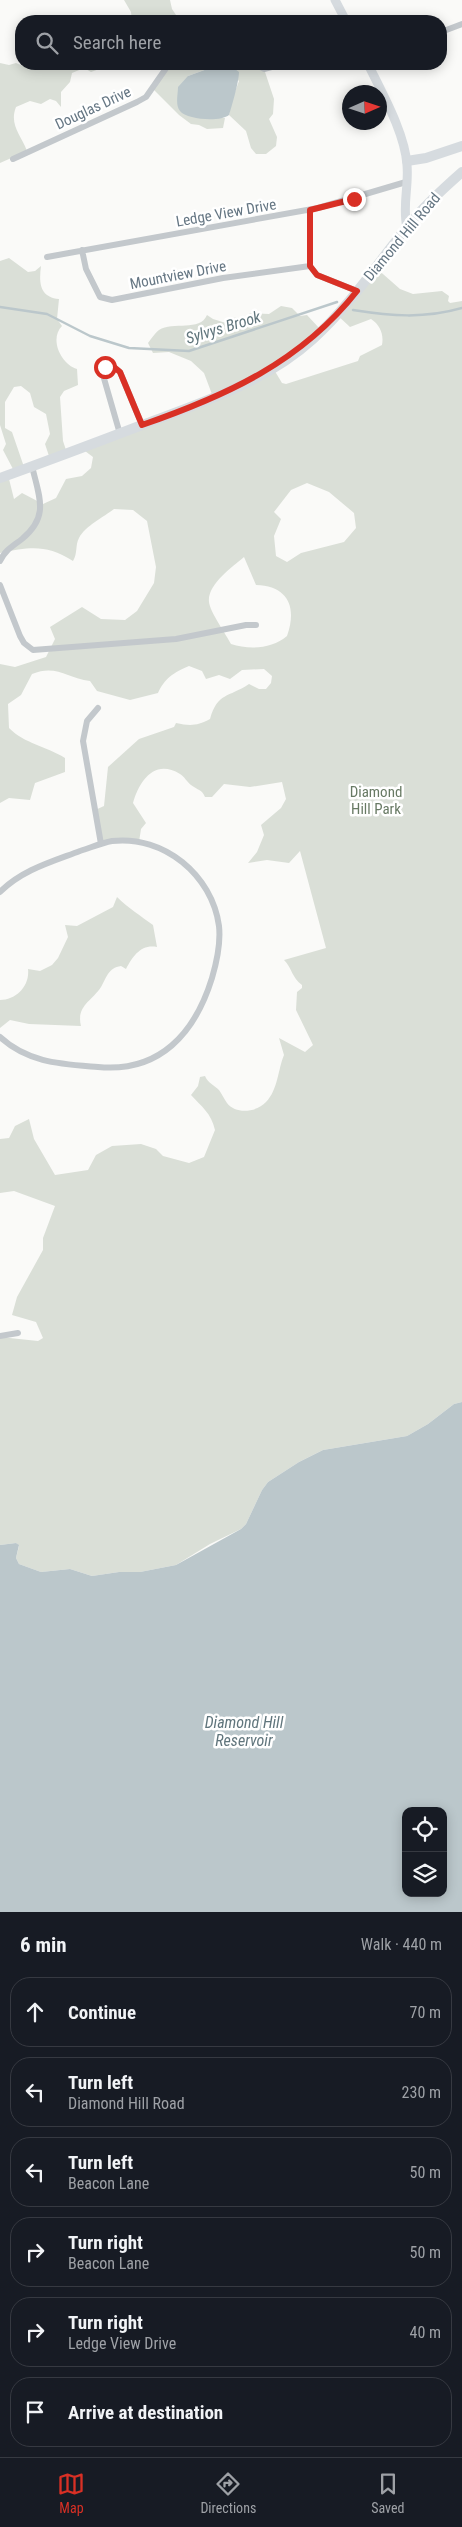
<!DOCTYPE html>
<meta charset="utf-8">
<style>
body{margin:0;font-family:"Roboto Condensed",sans-serif;background:#20242c;color:#f1f3f6}
.controls{position:absolute;right:15px;bottom:15px;display:grid;overflow:hidden;border-radius:10px;box-shadow:0 2px 12px #0003}
.controls button{width:45px;height:45px;display:grid;place-items:center;padding:0;border:0;border-bottom:1px solid #363941;background:#171b24;color:#f1f3f6;font:25px sans-serif}
.compass{position:absolute;left:342px;top:85px;width:45px;height:45px;border-radius:50%;background:#171b24;box-shadow:0 2px 12px #0003;rotate:87deg}
.stop{position:absolute;width:15px;height:15px;margin:-11px;border:4px solid #d93025;border-radius:50%;background:#fff}
.stop.end{background:#d93025;border-color:#fff;box-shadow:0 1px 5px #0008}
.list{margin:0;padding:0;list-style:none}
h2{display:flex;justify-content:space-between;align-items:center;height:65px;margin:0;padding:0 20px;font-size:21px}
h2 small{font-size:16px;font-weight:400;color:#9ea1a6}
.list li{display:grid;grid-template-columns:32px 1fr auto;gap:15px;align-items:center;box-sizing:border-box;height:70px;margin:0 10px 10px;padding:0 10px;border:1px solid #363941;border-radius:20px}
.list b{display:block;font-size:19px;white-space:nowrap}
.list p{margin:0;font-size:16px;white-space:nowrap;color:#9ea1a6}
.list em{font-size:16px;font-style:normal;color:#9ea1a6}
.icon{flex:none;width:28px;height:28px;fill:none;stroke:currentColor;stroke-width:2;stroke-linecap:round;stroke-linejoin:round}
.map{position:relative;flex:none;width:462px;height:1912px;overflow:hidden}
.search{position:absolute;background:#171b24;box-shadow:0 2px 12px #0003;left:15px;right:15px;top:15px;height:55px;display:flex;align-items:center;gap:12px;box-sizing:border-box;padding:0 18px;border-radius:20px;color:#9ea1a6;font-size:19px}
.sheet{height:545px;background:#171b24}
nav{display:flex;justify-content:space-around;align-items:center;box-sizing:border-box;height:70px;border-top:1px solid #363941;background:#171b24;font-size:14px;color:#9ea1a6}
nav a{display:grid;justify-items:center;gap:2px}
nav .on{color:#d93025}
.map>svg:first-child{display:block}
.green{fill:#dadfd7;fill-rule:evenodd}
.water{fill:#bbc7cb;fill-rule:evenodd}
.lines{fill:none;stroke-linecap:round;stroke-linejoin:round}
.stream{stroke:#bbc7cb;stroke-width:2.5}
.street{stroke:#c3c8cc;stroke-width:6}
.secondary{stroke:#d6dbdf;stroke-width:9}
.primary{stroke:#d6dbdf;stroke-width:10}
.route{stroke:#d93025;stroke-width:6}
.labels{text-anchor:middle;stroke-width:5;stroke-linejoin:round;paint-order:stroke}
.street-label{font-size:15px;fill:#657683;stroke:#fff}
.park-label{font-size:15px;fill:#687a64;stroke:#fff}
.water-label{font-size:16px;font-style:italic;fill:#60757c;stroke:#fff}
</style>
<div class="map">
<svg width="462" height="1912" viewBox="0 0 462 1912">
<rect width="100%" height="100%" fill="#fafaf8"/>
<path class="green" d="M 124,0 L 170,0 L 172,9 L 180,21 L 132,21 L 131,12 Z
M 0,63 L 9,65 L 16,63 L 33,70 L 40,68 L 43,64 L 113,64 L 91,72 L 84,68 L 72,73 L 70,82 L 61,92 L 61,107 L 56,101 L 50,99 L 41,104 L 30,101 L 16,107 C 9,125 21,135 27,151 L 0,163 Z
M 168,64 L 256,64 L 265,72 L 274,99 L 273,114 L 269,119 L 277,137 L 276,146 L 266,154 L 256,154 L 251,148 L 246,131 L 229,115 L 231,102 L 239,81 L 221,64 L 188,76 L 197,118 L 225,118 L 223,128 L 207,129 L 199,125 L 191,124 L 179,115 L 152,88 Z
M 9,258 L 28,272 L 35,271 L 41,266 C 39,282 39,297 59,299 L 57,319 L 62,326 C 49,339 61,364 77,369 L 78,385 L 64,391 L 60,397 L 63,441 L 67,453 L 49,456 L 45,444 L 50,434 L 46,414 L 34,407 L 30,393 L 21,386 L 14,387 L 5,402 L 5,428 L 12,432 L 24,467 L 13,469 L 3,450 L 6,444 L 0,425 L 0,261 Z
M 375,267 L 400,289 L 413,294 L 442,291 L 449,296 L 448,301 L 450,303 L 462,301 L 462,1402 L 454,1404 L 428,1424 L 407,1436 L 323,1450 L 299,1462 L 268,1482 L 262,1490 L 246,1524 L 241,1529 L 210,1544 L 176,1565 L 140,1572 L 119,1572 L 92,1576 L 70,1569 L 41,1572 L 19,1564 L 16,1558 L 19,1546 L 16,1543 L 0,1545 L 0,1337 L 38,1341 L 43,1338 L 36,1322 L 12,1315 L 17,1297 L 43,1250 L 43,1238 L 55,1206 L 14,1191 L 0,1193 L 0,1139 L 9,1138 L 15,1126 L 29,1119 L 34,1139 L 55,1175 L 88,1170 L 96,1155 L 112,1146 L 141,1144 L 156,1149 L 163,1156 L 189,1163 L 204,1157 L 215,1130 C 211,1113 202,1107 191,1095 L 198,1086 L 200,1077 L 205,1076 C 208,1083 214,1085 219,1090 C 222,1094 224,1099 227,1103 C 236,1115 257,1112 266,1102 C 278,1090 278,1069 284,1055 L 279,1038 L 305,1052 L 313,1045 L 296,1010 L 297,992 L 302,988 L 302,985 C 292,978 292,968 284,960 L 326,948 L 300,851 L 289,863 L 267,860 L 248,863 L 257,852 L 264,835 L 261,825 L 281,808 L 286,799 L 282,782 L 250,787 L 224,784 L 212,797 L 205,797 C 202,789 197,790 191,785 C 187,782 184,776 180,774 C 154,758 139,782 133,803 L 146,823 L 141,829 L 139,842 L 100,843 L 93,811 L 104,806 L 108,767 L 139,739 L 174,727 L 176,723 C 190,726 197,726 210,719 C 218,692 228,698 249,684 L 259,689 L 266,689 L 271,683 L 272,676 L 264,669 L 242,670 L 230,679 L 219,675 L 206,679 L 202,671 L 189,666 C 173,673 165,678 158,693 L 130,700 L 97,691 L 90,681 C 67,678 56,664 32,674 L 21,695 L 8,704 L 9,728 C 25,744 46,746 65,758 L 65,772 L 35,783 L 30,800 L 9,798 L 0,803 L 0,664 L 15,667 L 46,657 L 55,639 L 50,627 L 82,607 L 101,619 L 125,620 L 137,611 L 154,583 L 156,567 L 147,521 L 133,510 L 114,509 C 104,517 85,526 79,538 C 75,545 78,553 73,561 C 46,544 30,547 0,553 L 0,479 L 8,475 L 14,499 L 22,493 L 43,504 L 56,498 L 66,479 L 82,476 L 91,468 L 93,457 L 81,448 L 213,397 L 204,373 L 191,361 L 169,352 L 153,353 L 148,343 C 151,339 155,333 159,330 C 173,321 200,332 207,315 L 213,319 L 226,323 L 232,318 L 246,317 L 250,313 L 269,314 L 281,306 L 292,308 L 300,316 L 307,315 L 320,329 L 273,368 L 282,383 L 286,384 L 358,361 L 360,356 L 382,345 C 384,334 380,325 371,319 L 350,327 L 336,314 ZM 307,483 L 329,492 L 354,513 L 356,528 L 344,542 L 301,553 L 287,562 L 276,556 L 274,536 L 281,519 L 274,512 L 291,490 ZM 244,557 L 256,585 C 289,586 297,608 287,636 C 272,649 249,650 231,644 C 226,634 210,612 209,602 C 207,585 232,567 244,557 Z
M 117,897 C 128,908 141,916 153,925 L 157,947 C 141,944 133,956 126,969 L 121,966 C 108,968 107,977 101,987 C 92,1001 76,1006 81,1026 L 29,1024 L 10,1020 L 0,1028 L 0,1000 C 16,1000 30,986 28,969 L 40,971 L 52,965 L 58,958 L 68,937 L 65,925 L 77,926 L 113,907 Z"/>
<path class="water" d="M 221,64 L 231,66 L 239,72 C 239,81 232,106 229,115 C 221,122 187,120 180,111 C 175,105 178,94 178,87 L 188,76 Z
M 462,1402 L 462,1912 L 0,1912 L 0,1545 L 16,1543 L 19,1545 L 16,1558 L 19,1564 L 41,1572 L 70,1569 L 92,1576 L 119,1572 L 140,1572 L 176,1565 L 241,1529 L 246,1524 L 262,1490 L 268,1482 L 299,1462 L 323,1450 L 407,1436 L 428,1424 L 454,1404 ZM 406,1811 L 443,1811 L 443,1893 L 406,1893 Z"/>
<g class="lines">
<path class="stream" d="M 0,307 L 47,314 L 90,336 L 129,348 L 189,351 L 337,302
M 353,310 C 391,316 424,319 462,308"/>
<path class="street" d="M 441,32 L 462,24
M 255,64 L 264,69 L 283,64
M 13,159 L 137,102 L 146,97 L 169,64
M 310,210 L 310,266 L 317,275 L 357,291
M 82,250 L 86,269 L 100,297 L 112,300 L 223,278 L 310,266
M 47,257 L 318,208 L 406,182
M 120,434 L 103,375 L 105,367 L 114,367 L 120,372 L 142,425
M 0,561 C 5,550 13,546 22,539 C 50,516 39,497 32,466
M 0,585 L 20,636 L 24,643 L 33,650 L 176,639 L 246,625 L 256,625
M 98,708 L 87,721 L 83,741 L 101,844
M 0,892 C 22,870 51,862 80,851 C 90,848 101,843 112,841 C 164,835 212,875 219,926 C 221,944 217,961 212,978 C 195,1033 160,1073 98,1067 C 62,1064 28,1063 0,1037
M 0,1336 L 18,1333"/>
<path class="secondary" d="M 335,0 L 346,21
M 368,64 C 382,93 405,133 407,165 C 409,187 402,206 407,228"/>
<path class="primary" d="M 407,161 L 426,158 L 462,146
M 0,478 C 47,461 95,443 142,425 C 201,403 266,382 313,339 C 352,304 380,259 413,220 C 428,202 445,187 462,172"/>
</g>
<g class="lines">
<path class="route" d="M 105,367 L 114,367 L 120,372 L 142,425 C 226,396 301,362 357,291 L 317,275 L 310,266 L 310,210 L 354,199"/>
</g>
<g class="labels">
<g class="street-label">
<text transform="translate(93 108) rotate(-25)" y="5">Douglas Drive</text>
<text transform="translate(226 213) rotate(-10)" y="5">Ledge View Drive</text>
<text transform="translate(402 237) rotate(-50)" y="5">Diamond Hill Road</text>
<text transform="translate(178 275) rotate(-11)" y="5">Mountview Drive</text>
</g>
<g class="park-label">
<text x="376" y="797">Diamond<tspan x="376" dy="17">Hill Park</tspan></text>
</g>
<g class="water-label">
<text transform="translate(223 327) rotate(-17)" y="6">Sylvys Brook</text>
<text x="244" y="1728">Diamond Hill<tspan x="244" dy="18">Reservoir</tspan></text>
</g>
</g>
</svg>
<div class="controls">
<button><svg class="icon" aria-label="locate" viewBox="0 0 24 24"><circle cx="12" cy="12" r="6"/><path d="M12 2v4M12 18v4M2 12h4M18 12h4"/></svg></button>
<button><svg class="icon" aria-label="layers" viewBox="0 0 24 24"><path d="M12 4l9 5-9 5-9-5zM3 14l9 5 9-5"/></svg></button>
</div>
<svg class="compass" viewBox="-18 -18 36 36"><path d="M0-13l5 13h-10z" fill="#e53935"/><path d="M0 13l5-13h-10z" fill="#9ea1a6"/></svg>
<div class="stop" style="left:105px;top:367px"></div>
<div class="stop end" style="left:354px;top:199px"></div>
<div class="search"><svg class="icon" aria-label="search" viewBox="0 0 24 24"><circle cx="10" cy="10" r="6"/><path d="M15 15l6 6"/></svg>Search here</div>
</div>
<section class="sheet">
<h2>6 min<small>Walk · 440 m</small></h2>
<ul class="list">
<li><svg class="icon" aria-label="ahead" viewBox="0 0 24 24"><path d="M12 20V5M6 11l6-6 6 6"/></svg><div><b>Continue</b></div><em>70 m</em></li>
<li><svg class="icon" aria-label="left" viewBox="0 0 24 24"><path d="M17 20v-9H6M10 6l-5 5 5 5"/></svg><div><b>Turn left</b><p>Diamond Hill Road</p></div><em>230 m</em></li>
<li><svg class="icon" aria-label="left" viewBox="0 0 24 24"><path d="M17 20v-9H6M10 6l-5 5 5 5"/></svg><div><b>Turn left</b><p>Beacon Lane</p></div><em>50 m</em></li>
<li><svg class="icon" aria-label="right" viewBox="0 0 24 24"><path d="M7 20v-9h11M14 6l5 5-5 5"/></svg><div><b>Turn right</b><p>Beacon Lane</p></div><em>50 m</em></li>
<li><svg class="icon" aria-label="right" viewBox="0 0 24 24"><path d="M7 20v-9h11M14 6l5 5-5 5"/></svg><div><b>Turn right</b><p>Ledge View Drive</p></div><em>40 m</em></li>
<li><svg class="icon" aria-label="arrive" viewBox="0 0 24 24"><path d="M6 21V4h12l-3 4 3 4H6"/></svg><div><b>Arrive at destination</b></div></li>
</ul>
</section>
<nav>
<a class="on"><svg class="icon" aria-label="map" viewBox="0 0 24 24"><path d="M3 6l6-2 6 2 6-2v14l-6 2-6-2-6 2zM9 4v14M15 6v14"/></svg>Map</a>
<a><svg class="icon" aria-label="directions" viewBox="0 0 24 24"><path d="M12 3l9 9-9 9-9-9zM9 14v-3h6M13 9l2 2-2 2"/></svg>Directions</a>
<a><svg class="icon" aria-label="saved" viewBox="0 0 24 24"><path d="M7 4h10v16l-5-4-5 4z"/></svg>Saved</a>
</nav>
